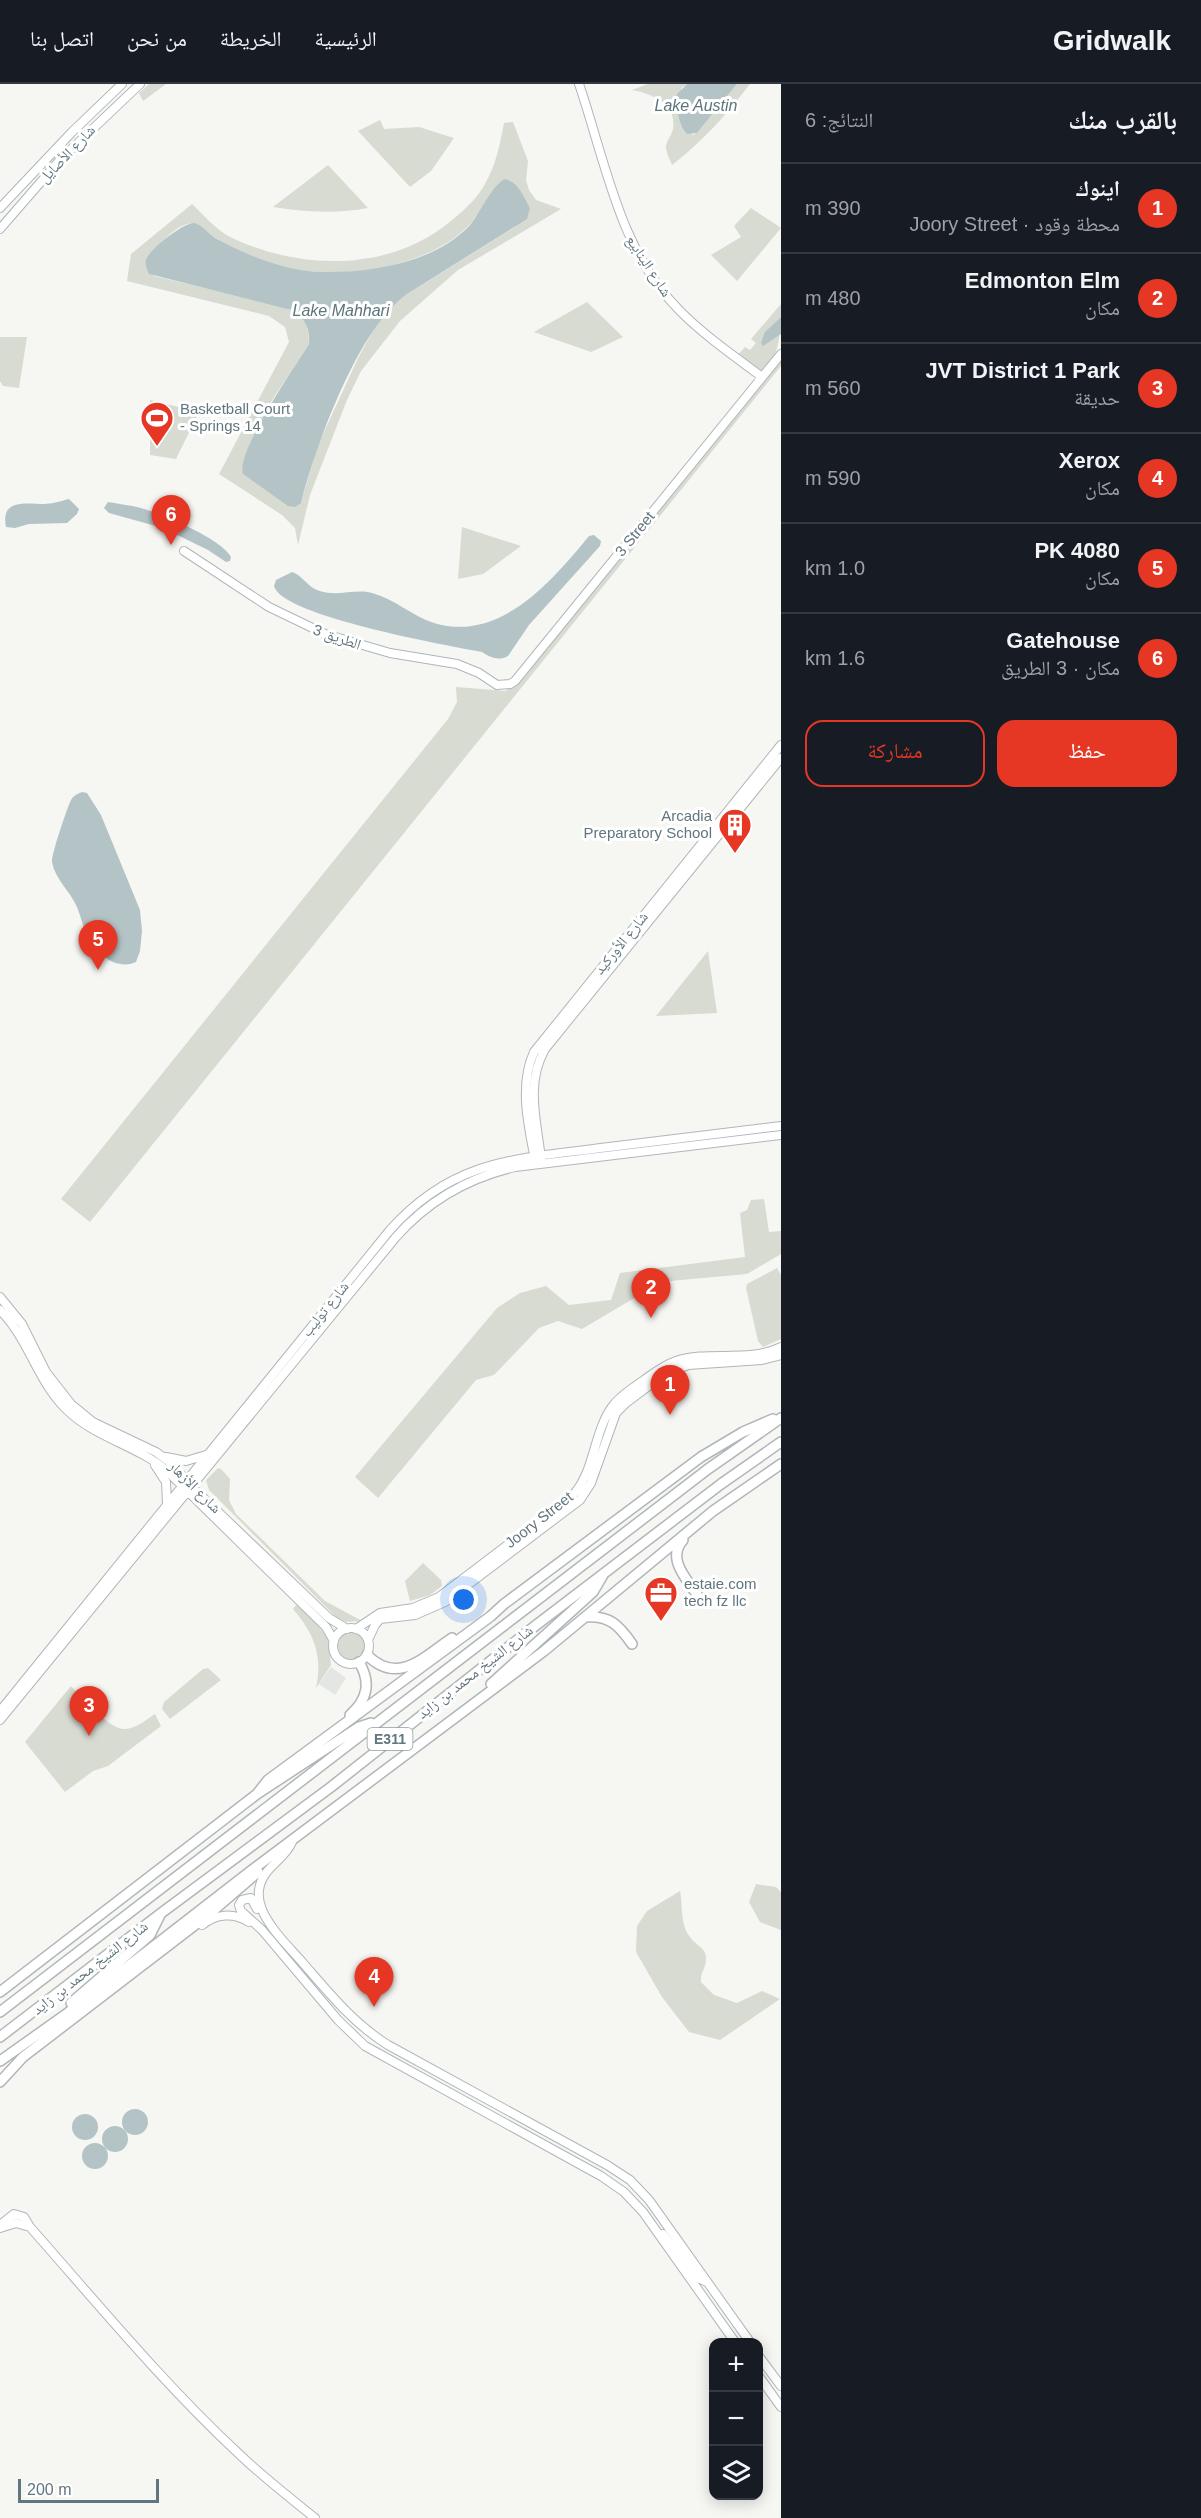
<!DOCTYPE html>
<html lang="ar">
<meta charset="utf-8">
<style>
body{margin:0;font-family:Arial,"Noto Naskh Arabic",sans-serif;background:#20242c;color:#f1f3f6;direction:rtl}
.controls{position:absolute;right:18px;bottom:18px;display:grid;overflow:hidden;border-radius:12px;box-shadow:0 3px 15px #0003}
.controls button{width:54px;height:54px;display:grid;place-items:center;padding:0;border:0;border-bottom:2px solid #363941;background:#171b24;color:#f1f3f6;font:30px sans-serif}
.scale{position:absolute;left:18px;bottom:15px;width:141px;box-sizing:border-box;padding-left:6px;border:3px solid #61767e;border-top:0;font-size:16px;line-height:21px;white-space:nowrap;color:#61767e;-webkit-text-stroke:4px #fff;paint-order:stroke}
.you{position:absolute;left:464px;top:1516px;width:21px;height:21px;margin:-15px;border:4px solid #fff;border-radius:50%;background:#1a73e8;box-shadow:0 0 0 9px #1a73e833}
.badge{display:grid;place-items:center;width:39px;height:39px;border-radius:50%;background:#e53724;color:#fff;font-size:20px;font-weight:700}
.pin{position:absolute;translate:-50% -50px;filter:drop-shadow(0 2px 3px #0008)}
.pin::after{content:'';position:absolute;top:32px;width:21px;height:18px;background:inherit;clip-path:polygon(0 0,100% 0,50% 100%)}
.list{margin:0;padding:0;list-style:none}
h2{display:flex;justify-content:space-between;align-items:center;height:78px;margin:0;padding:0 24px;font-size:26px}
h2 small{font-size:20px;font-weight:400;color:#9ea1a6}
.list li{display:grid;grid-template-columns:39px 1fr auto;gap:18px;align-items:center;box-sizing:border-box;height:90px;padding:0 24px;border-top:2px solid #363941}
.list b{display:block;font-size:22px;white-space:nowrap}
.list p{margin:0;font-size:20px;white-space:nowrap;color:#9ea1a6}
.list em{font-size:20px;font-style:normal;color:#9ea1a6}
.actions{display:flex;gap:12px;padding:18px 24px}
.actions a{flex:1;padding:14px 0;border:2px solid #e53724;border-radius:18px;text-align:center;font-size:21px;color:#e53724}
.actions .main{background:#e53724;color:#fff}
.icon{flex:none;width:33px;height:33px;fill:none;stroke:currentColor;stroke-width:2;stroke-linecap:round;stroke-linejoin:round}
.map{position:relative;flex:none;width:781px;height:2434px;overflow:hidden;direction:ltr}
header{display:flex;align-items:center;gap:36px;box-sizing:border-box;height:84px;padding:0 30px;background:#171b24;border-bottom:2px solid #363941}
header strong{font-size:28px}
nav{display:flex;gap:33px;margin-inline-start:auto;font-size:21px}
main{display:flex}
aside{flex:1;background:#171b24}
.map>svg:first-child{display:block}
.built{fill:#e4e6e4}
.green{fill:#d7dbd2;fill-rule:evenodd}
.water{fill:#b4c4c6}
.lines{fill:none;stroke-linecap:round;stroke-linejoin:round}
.secondary-casing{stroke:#afb7ba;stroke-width:10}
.highway-casing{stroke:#b0b6b9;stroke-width:12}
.secondary{stroke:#fff;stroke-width:8}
.highway{stroke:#fff;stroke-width:9}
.labels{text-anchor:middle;stroke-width:6;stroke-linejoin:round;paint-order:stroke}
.shield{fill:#fff;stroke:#909fa5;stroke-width:1.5}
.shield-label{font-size:14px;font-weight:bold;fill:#61767e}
.street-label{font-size:15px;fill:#61767e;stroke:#fff}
.poi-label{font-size:15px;fill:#61767e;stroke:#fff;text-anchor:start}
.water-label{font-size:16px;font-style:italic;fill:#5c767a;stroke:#fff}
</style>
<header>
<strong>Gridwalk</strong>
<nav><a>الرئيسية</a><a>الخريطة</a><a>من نحن</a><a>اتصل بنا</a></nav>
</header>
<main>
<aside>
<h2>بالقرب منك<small>النتائج: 6</small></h2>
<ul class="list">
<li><span class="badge">1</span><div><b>اينوك</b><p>محطة وقود · Joory Street</p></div><em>390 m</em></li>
<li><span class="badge">2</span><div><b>Edmonton Elm</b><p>مكان</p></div><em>480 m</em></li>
<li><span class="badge">3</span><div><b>JVT District 1 Park</b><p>حديقة</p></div><em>560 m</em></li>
<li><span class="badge">4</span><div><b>Xerox</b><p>مكان</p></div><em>590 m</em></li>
<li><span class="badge">5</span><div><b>PK 4080</b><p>مكان</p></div><em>1.0 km</em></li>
<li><span class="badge">6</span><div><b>Gatehouse</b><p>مكان · 3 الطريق</p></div><em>1.6 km</em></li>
</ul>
<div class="actions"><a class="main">حفظ</a><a>مشاركة</a></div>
</aside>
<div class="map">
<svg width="781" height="2434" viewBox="0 0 781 2434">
<rect width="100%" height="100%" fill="#f6f6f3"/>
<path class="built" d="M 331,1583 L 346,1594 L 335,1611 L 319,1600 Z"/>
<path class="green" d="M 149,0 L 166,0 L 143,17 L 139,9 Z
M 648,0 L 687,0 L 681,4 L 692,51 L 697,49 L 737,0 L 750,0 C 726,31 703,57 672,81 C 670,76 666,68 666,63 C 666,57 672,51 673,45 C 677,19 652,10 632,6 Z
M 380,36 L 384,45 L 419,43 L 454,54 L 431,87 L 410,103 L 358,47 Z
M 513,38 L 528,77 L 526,96 L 529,106 L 536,116 L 561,125 L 458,186 L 400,237 L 361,287 L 347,316 L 310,411 L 298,461 L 295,444 L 282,431 L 219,390 L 289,258 L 285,243 L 269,232 L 127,197 L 131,170 L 192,120 C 203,130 216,146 230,153 C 300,187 390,188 451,137 C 464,126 477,115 485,100 C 496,81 500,60 504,39 ZM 505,95 C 518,97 524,113 530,124 L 515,143 L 407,210 L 393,219 L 380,234 L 358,274 L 318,361 L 301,418 L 260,341 L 269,321 L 309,260 C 309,234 299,228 276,221 L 154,192 L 149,170 C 159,161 175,142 188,140 C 199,137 207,149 216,154 C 245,173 285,186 320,188 C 367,191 436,177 469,141 C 480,130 493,99 505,95 Z
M 328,81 L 368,124 C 335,130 306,128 273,123 Z
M 751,124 L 781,144 L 737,197 L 711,171 L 741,153 L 734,142 Z
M 587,218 L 623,253 L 591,268 L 534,248 Z
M 781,220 C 781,241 781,281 759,287 L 738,271 L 745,263 L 750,266 L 756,259 L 751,255 Z
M 0,253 L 27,253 L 19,304 L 3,302 L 0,297 Z
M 781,270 L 781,282 L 90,1138 L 61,1115 L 448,635 L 457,618 L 456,603 L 506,607 Z
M 150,316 L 199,328 L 176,375 L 150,371 Z
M 462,443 L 521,462 L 483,490 L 458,495 Z
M 708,867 L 717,929 L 656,932 Z
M 764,1115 L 769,1148 L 781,1147 L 781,1170 L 747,1190 L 670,1197 L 646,1207 L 582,1245 L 558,1237 L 539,1244 L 494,1291 L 476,1296 L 378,1414 L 355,1393 L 497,1224 L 520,1209 L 546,1202 L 569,1221 L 611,1216 L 620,1189 L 745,1173 L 740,1129 L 747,1126 L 751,1116 Z
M 777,1184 L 781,1191 L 781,1255 L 763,1263 L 758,1257 L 746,1204 L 747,1200 Z
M 218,1384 L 221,1385 L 230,1395 L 229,1416 L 236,1430 L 325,1517 L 362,1537 L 346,1538 L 335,1532 L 209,1406 L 206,1396 Z
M 423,1479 L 441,1496 L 442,1502 L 430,1511 L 410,1517 L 405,1497 Z
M 296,1521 L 308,1530 L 328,1554 L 331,1581 L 316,1604 C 323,1572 314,1549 293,1525 Z
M338 1562a14 14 0 1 1 28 0a14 14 0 1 1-28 0Z
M 208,1584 L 221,1596 L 170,1635 L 162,1625 L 164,1618 L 203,1585 Z
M 71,1602 C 83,1614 110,1647 126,1645 C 137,1644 147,1635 155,1630 L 161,1642 L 108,1682 L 93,1687 L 65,1708 L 25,1658 Z
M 756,1800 L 776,1803 L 781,1808 L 781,1846 L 760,1838 L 749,1818 Z
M 680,1807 C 683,1823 680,1840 690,1853 C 695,1861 707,1864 706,1875 C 706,1884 700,1889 701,1898 L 714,1911 L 737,1919 L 762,1907 L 780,1915 L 720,1956 L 689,1948 L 662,1913 L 636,1868 L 637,1842 L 647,1827 Z"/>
<path class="water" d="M 687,0 L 737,0 L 697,49 L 687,50 C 678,40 676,23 677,10 Z
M 505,95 C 518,97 524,113 530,124 L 527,135 L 407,210 C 358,244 316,361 301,419 L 295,423 L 288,422 L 243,390 C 235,369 296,281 309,260 C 310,246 306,237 295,227 L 149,190 C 147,186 145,181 146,176 C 148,166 185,137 195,139 C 203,142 210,151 217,155 C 248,172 286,187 321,188 C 370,189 435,179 470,141 C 480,129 493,99 505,95 Z
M 781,233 L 781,250 L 763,262 L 761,259 L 765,248 Z
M 69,415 L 79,425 L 77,430 L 67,439 L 29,440 L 15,444 L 6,443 C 0,414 27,420 44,420 C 52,420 61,417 69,415 Z
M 108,418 C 118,420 130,421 141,424 C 162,430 222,455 231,473 L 230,477 L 226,478 L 208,466 L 163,444 L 109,429 L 104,424 Z
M 594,451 L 601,457 L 600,462 L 529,541 L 508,572 C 499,577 491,574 482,568 C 450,562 281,532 274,502 L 276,496 L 292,488 C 302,491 307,502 317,506 C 336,514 354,504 372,509 C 395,515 412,532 434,539 C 500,559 552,497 589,452 Z
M 82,708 L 87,709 L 101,731 L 140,826 L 142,847 L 140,867 L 136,878 C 117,887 97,870 88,853 C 83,843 81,833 77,823 C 70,807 55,795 52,778 C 51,772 67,724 71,716 C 73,712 77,710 82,708 Z
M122 2038a13 13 0 1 1 26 0a13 13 0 1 1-26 0Z
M72 2043a13 13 0 1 1 26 0a13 13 0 1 1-26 0Z
M102 2055a13 13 0 1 1 26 0a13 13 0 1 1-26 0Z
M82 2072a13 13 0 1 1 26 0a13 13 0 1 1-26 0Z"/>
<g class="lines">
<defs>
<path id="secondary" d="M 579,0 C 606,79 619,166 680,227 C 705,252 734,272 762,293
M 0,124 L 72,48 L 122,0
M 0,145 L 59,77 L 140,0
M 184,467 L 269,523 L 325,550 L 390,569 L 457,580 L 479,589 L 497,601 L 510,600 L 515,597 L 781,270
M 535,1075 C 528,1041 519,1000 534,968 L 781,661
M 541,1075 C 537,1038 525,1000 545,965 L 781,674
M 0,1213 L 22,1240 L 46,1288 L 71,1320 L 93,1338 L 156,1368 L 171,1379 L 192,1403 L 329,1534 L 347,1545
M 0,1226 C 29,1255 37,1297 67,1326 C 96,1354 136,1361 166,1386 L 326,1543 L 334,1557
M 166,1373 L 186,1377 L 206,1371
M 155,1381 L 166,1398 L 167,1419
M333 1562a18 18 0 1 1 36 0a18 18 0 1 1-36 0Z
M 356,1545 L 380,1529 L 413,1524 L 439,1513 L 573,1411 C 596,1386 593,1345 615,1319 C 623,1310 634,1303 644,1296 C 654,1289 664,1281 676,1277 C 709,1266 748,1279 781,1263
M 368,1556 L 375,1541 L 380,1535 L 415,1531 L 445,1518 L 580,1416 L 591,1399 L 616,1329 L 626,1319 L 663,1291 L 688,1281 L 762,1276 L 781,1271
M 0,1627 L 390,1146 C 455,1073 520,1075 609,1063 C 666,1056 724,1049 781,1042
M 0,1636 L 396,1153 C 428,1117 468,1094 515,1083 L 781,1051
M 292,1758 C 284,1777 262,1783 259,1806 C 258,1813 260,1821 263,1828 C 272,1847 289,1863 303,1879 C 329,1909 354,1940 388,1961 L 607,2081 L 630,2096 L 649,2116 L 750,2258
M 257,1825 L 251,1814 L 242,1816 L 239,1821 L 241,1827 L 262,1846 L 338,1936 L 365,1962 L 601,2092 L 624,2108 L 643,2128 L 735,2258
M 202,1841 C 216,1830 233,1828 249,1838
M 0,2141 L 14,2130 L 24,2133 L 30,2143 C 98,2220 163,2299 238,2369 C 262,2392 289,2413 315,2434
M 0,2144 L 16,2139 L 30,2143
M 663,2150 L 694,2192 L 707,2198
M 758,2271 L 781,2302
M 758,2291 L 781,2323"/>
<path id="highway" d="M 683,1456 C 666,1475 687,1495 698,1512
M 585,1533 C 609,1531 619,1541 632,1560
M 367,1571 C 398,1602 424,1573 452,1554
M 491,1600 L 593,1508 L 603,1491
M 350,1631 C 368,1615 371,1598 359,1578
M 257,1710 L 268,1696 L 491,1532 L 504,1520 L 701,1373 L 743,1348 L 773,1335
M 0,1908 L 257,1710 L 359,1643 L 371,1639
M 71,1919 L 150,1851 L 160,1831
M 0,1928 L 708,1385 L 781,1334
M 0,1953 L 160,1830 L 331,1703 L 535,1542 L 721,1400 L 781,1358
M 0,1977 L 65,1931 L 252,1786 L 544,1567 L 713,1427 L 781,1380
M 0,1998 L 23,1973 L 208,1831 L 258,1788"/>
</defs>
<use href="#secondary" class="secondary-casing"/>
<use href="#highway" class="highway-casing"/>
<use href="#secondary" class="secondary"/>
<use href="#highway" class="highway"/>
</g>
<defs>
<symbol id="stadium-pin" viewBox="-11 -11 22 30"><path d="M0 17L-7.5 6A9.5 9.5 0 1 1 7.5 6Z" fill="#e53724" stroke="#fff"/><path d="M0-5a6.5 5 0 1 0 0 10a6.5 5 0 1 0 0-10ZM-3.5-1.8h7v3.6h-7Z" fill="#fff"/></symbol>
<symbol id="building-pin" viewBox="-11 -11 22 30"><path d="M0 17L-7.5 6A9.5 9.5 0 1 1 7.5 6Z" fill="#e53724" stroke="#fff"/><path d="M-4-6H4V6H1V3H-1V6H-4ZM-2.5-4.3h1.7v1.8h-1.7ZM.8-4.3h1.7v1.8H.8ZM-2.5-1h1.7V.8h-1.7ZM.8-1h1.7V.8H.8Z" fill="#fff"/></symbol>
<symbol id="office-pin" viewBox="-11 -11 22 30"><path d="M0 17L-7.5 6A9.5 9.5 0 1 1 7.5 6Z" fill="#e53724" stroke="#fff"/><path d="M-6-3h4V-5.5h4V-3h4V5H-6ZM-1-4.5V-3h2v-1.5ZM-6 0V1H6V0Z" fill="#fff"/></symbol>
</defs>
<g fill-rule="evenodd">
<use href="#stadium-pin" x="138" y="315" width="38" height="52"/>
<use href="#building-pin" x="716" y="722" width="38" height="52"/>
<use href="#office-pin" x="642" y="1490" width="38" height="52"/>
</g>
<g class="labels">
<rect class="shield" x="367.5" y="1644" width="45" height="22" rx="4.5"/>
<g class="shield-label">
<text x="390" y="1660">E311</text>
</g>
<g class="street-label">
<text transform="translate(67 70) rotate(-46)" y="5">شارع الأصايل</text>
<text transform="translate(649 182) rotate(57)" y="5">شارع الينابيع</text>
<text transform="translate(635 450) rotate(-51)" y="5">3 Street</text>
<text transform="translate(337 553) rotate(19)" y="5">3 الطريق</text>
<text transform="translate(621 859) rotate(-51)" y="5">شارع الأوركيد</text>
<text transform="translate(325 1225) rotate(-51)" y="5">شارع توليب</text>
<text transform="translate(195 1403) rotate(45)" y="5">شارع الأزهار</text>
<text transform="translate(539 1436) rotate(-38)" y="5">Joory Street</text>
<text transform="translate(475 1588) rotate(-38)" y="5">شارع الشيخ محمد بن زايد</text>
<text transform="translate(90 1884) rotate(-38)" y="5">شارع الشيخ محمد بن زايد</text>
</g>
<g class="poi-label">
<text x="180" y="330">Basketball Court<tspan x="180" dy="17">- Springs 14</tspan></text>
<text x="712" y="737" text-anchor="end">Arcadia<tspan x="712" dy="17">Preparatory School</tspan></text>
<text x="684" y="1505">estaie.com<tspan x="684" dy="17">tech fz llc</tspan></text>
</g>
<g class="water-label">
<text x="696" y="27">Lake Austin</text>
<text x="341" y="232">Lake Mahhari</text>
</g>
</g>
</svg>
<div class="controls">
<button>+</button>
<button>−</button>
<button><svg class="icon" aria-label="layers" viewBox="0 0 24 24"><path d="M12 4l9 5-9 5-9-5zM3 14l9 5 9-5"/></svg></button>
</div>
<div class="scale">200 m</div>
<div class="you"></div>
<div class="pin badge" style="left:670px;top:1331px">1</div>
<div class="pin badge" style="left:651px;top:1234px">2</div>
<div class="pin badge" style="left:89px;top:1652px">3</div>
<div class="pin badge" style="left:374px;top:1923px">4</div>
<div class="pin badge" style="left:98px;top:886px">5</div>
<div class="pin badge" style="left:171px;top:461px">6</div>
</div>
</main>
